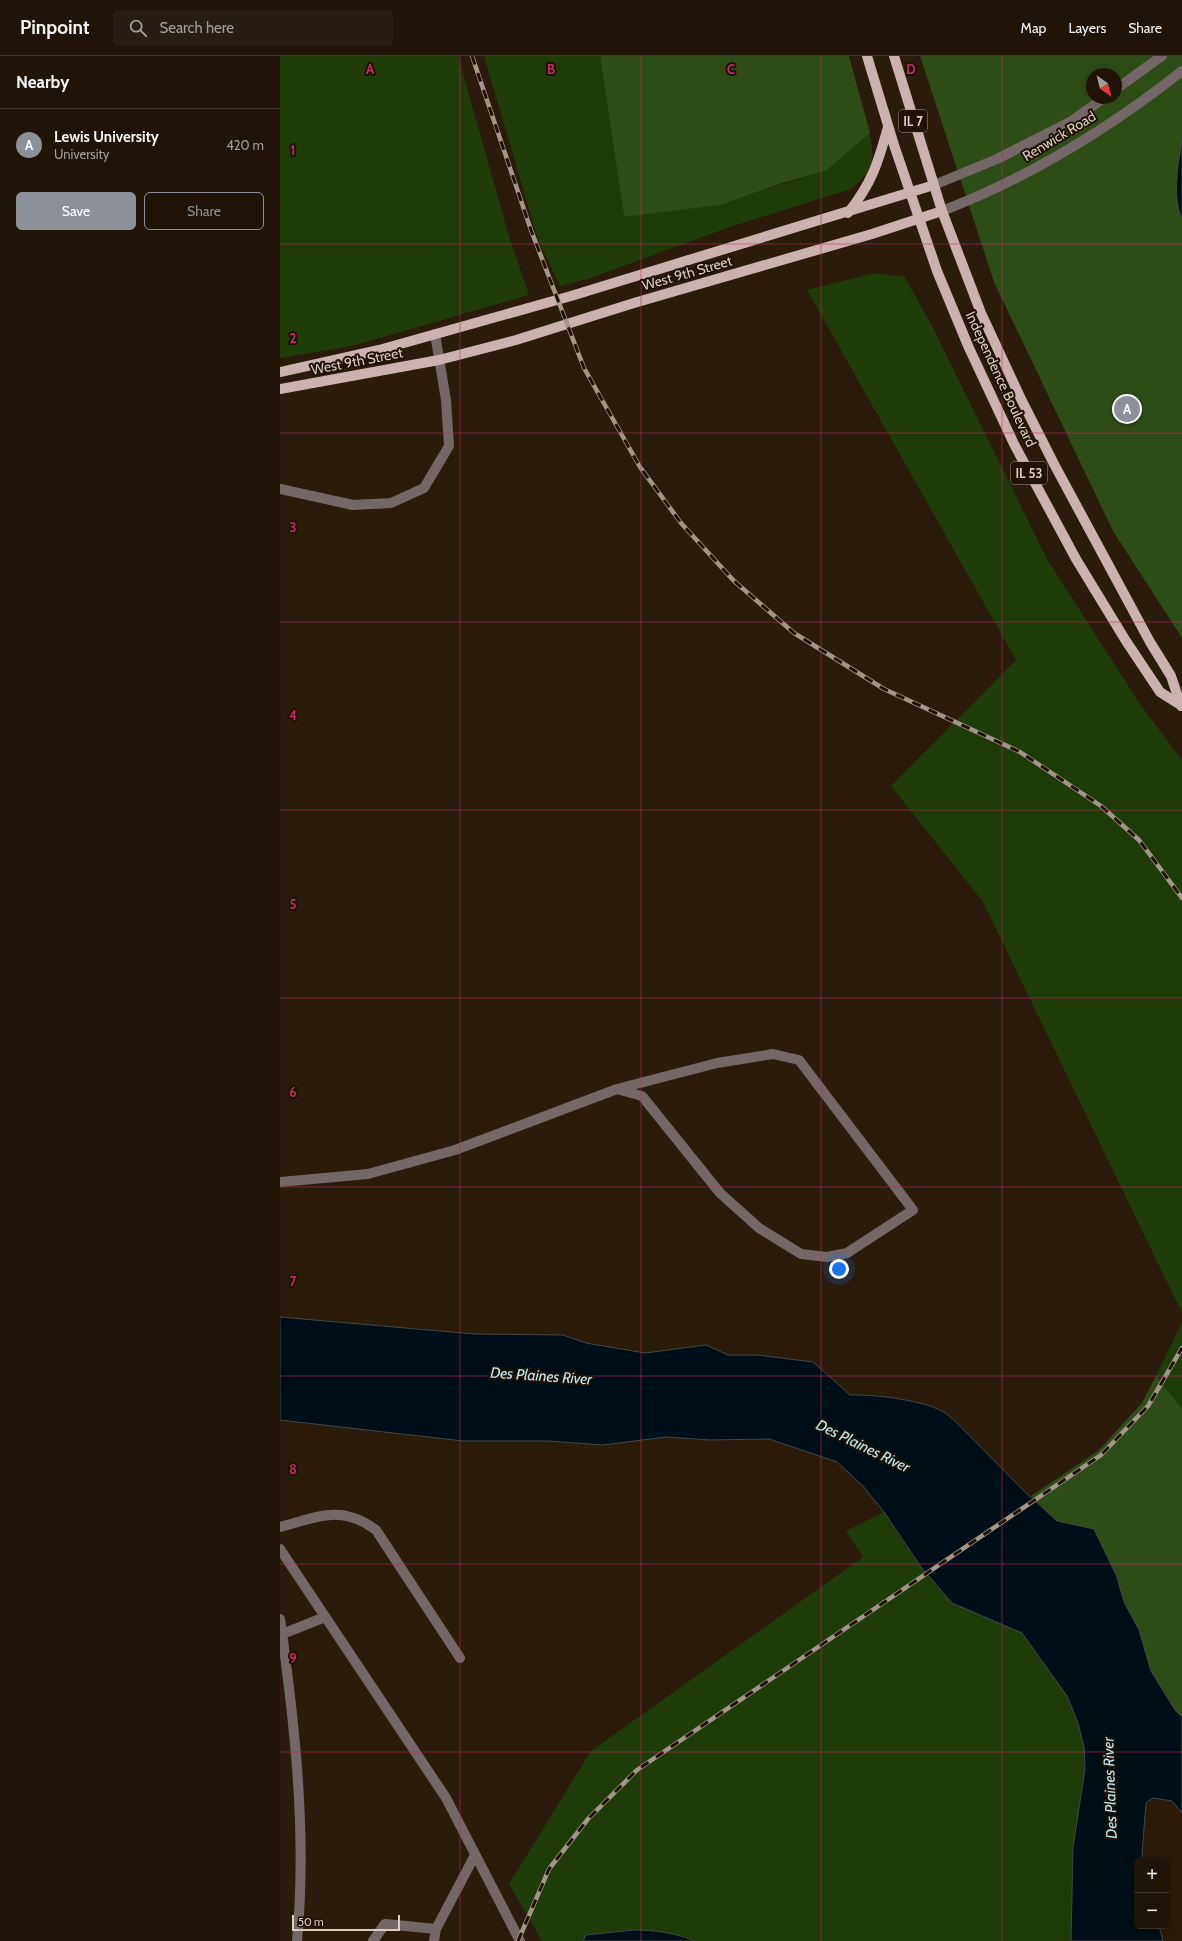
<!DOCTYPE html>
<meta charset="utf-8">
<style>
body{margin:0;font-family:Cabin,sans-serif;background:#281d12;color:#f1f3f6}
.controls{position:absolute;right:12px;bottom:12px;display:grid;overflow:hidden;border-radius:6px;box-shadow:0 2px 10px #0003}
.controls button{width:36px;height:36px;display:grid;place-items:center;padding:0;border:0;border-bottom:1px solid #3d3329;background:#201408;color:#f1f3f6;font:20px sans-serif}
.compass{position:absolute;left:806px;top:12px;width:36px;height:36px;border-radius:50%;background:#201408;box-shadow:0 2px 10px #0003;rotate:145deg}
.scale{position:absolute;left:12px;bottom:10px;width:108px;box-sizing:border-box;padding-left:4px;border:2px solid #dacfc5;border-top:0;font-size:11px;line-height:14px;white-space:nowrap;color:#dacfc5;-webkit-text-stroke:3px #201204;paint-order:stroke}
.you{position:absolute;left:559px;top:1213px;width:14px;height:14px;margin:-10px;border:3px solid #fff;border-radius:50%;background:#1a73e8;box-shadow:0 0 0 6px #1a73e833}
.badge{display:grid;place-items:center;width:26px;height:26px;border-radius:50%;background:#8c9099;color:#fff;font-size:13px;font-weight:700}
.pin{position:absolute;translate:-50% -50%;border:2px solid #fff;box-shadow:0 1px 4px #0006}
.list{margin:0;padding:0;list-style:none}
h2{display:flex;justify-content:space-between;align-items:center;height:52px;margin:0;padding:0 16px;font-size:17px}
h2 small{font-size:13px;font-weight:400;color:#a29e9c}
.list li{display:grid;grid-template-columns:26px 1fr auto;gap:12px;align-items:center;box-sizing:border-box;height:72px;padding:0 16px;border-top:1px solid #3d3329}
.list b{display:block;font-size:15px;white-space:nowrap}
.list p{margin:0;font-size:13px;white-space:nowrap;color:#a29e9c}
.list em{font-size:13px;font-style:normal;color:#a29e9c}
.actions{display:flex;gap:8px;padding:12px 16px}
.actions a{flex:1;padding:9px 0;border:1px solid #8c9099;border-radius:6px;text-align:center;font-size:14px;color:#8c9099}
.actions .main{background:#8c9099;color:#fff}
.icon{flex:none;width:22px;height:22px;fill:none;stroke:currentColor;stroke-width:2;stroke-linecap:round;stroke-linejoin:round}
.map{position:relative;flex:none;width:902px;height:1885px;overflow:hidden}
header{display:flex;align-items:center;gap:24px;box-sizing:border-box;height:56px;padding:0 20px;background:#201408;border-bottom:1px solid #3d3329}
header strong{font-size:19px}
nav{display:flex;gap:22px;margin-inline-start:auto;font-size:14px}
.search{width:280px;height:36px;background:#281d12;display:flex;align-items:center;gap:10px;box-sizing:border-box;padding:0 14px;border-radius:6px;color:#a29e9c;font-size:15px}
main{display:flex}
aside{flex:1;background:#201408}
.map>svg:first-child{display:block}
.green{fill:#1f3b07}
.forest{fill:#2e4d16;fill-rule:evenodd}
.water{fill:#000f17;stroke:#41494b}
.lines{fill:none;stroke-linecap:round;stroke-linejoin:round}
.minor{stroke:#746767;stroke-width:10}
.major{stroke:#ccb1b0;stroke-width:10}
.rail-casing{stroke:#a2968a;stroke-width:4.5}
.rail{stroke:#201204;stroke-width:3;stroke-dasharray:9;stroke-linecap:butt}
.grid{fill:none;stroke:#c42a66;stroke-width:1;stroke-opacity:0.55}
.labels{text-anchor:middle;stroke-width:4;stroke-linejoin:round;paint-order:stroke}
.shield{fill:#201204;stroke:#a2968b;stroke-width:1}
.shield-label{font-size:13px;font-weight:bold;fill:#dacfc5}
.street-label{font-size:14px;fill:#dacfc5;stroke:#201204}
.water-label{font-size:15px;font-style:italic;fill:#bfe8f7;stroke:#201204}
.grid-label{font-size:13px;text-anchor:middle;font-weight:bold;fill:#c42a66;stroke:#201204;stroke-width:4;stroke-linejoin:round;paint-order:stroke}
</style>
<header>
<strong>Pinpoint</strong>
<div class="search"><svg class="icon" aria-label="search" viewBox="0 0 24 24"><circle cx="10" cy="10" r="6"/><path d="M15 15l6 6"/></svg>Search here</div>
<nav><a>Map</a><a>Layers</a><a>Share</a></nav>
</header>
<main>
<aside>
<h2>Nearby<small></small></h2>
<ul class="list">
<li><span class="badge">A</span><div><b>Lewis University</b><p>University</p></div><em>420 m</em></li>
</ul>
<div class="actions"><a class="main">Save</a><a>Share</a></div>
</aside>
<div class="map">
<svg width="902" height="1885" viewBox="0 0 902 1885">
<rect width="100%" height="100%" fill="#2a1b0b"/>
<path class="green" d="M 0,0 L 178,0 L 228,177 L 249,239 L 72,290 L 0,302 Z
M 204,0 L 320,0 L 344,161 L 441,149 L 492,131 L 546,115 L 590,77 C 594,109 596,111 571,133 L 450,171 L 305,224 L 280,230 L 258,184 Z
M 595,217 L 625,221 L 652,270 L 767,503 L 860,648 L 902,704 L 902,1257 L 703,846 L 611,730 L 736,604 L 527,234 Z
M 902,1266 L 902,1352 L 876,1320 Z
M 604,1456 L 625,1489 L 715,1564 L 742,1577 L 787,1640 L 798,1667 L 804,1691 L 805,1713 L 793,1791 L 791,1885 L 415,1885 C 377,1870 345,1875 307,1879 L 303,1885 L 262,1885 L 229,1828 L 311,1695 L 583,1501 L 566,1475 Z"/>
<path class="forest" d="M 320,0 L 569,0 L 590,77 L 546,115 L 499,128 L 441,149 L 344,161 Z
M 640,0 L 902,0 C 902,27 902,55 902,83 C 901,110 892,138 902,164 L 902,582 L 833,475 L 714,226 ZM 812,18 L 836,18 L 836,42 L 812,42 Z
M 876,1320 L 902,1352 L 902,1661 L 895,1654 L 871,1615 L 859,1574 L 844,1546 L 837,1521 L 814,1473 L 777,1465 L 751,1440 L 818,1395 L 862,1347 Z"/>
<path class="water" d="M 902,83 L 902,164 C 892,139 898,109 902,83 Z
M 0,1261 L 194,1278 L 283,1279 L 306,1287 L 365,1297 L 426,1289 L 448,1299 L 477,1299 L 533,1306 L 570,1339 C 593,1338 641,1344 662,1355 C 666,1357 670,1361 674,1364 L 744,1435 L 777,1465 L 814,1473 L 837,1521 L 844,1546 L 859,1574 L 871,1615 L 895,1654 L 902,1661 L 902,1757 L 892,1745 L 873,1742 L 866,1747 L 862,1798 L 864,1804 L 857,1804 L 857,1870 L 879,1870 L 883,1885 L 791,1885 L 793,1791 L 805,1713 L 804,1691 L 798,1667 L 787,1640 L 742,1577 L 672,1547 L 641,1511 L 604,1456 L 583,1430 L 557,1406 L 489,1383 L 430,1384 L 386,1381 L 323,1389 L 269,1385 L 183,1385 L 0,1364 Z
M 354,1874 C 375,1874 396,1877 415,1885 L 303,1885 L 306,1879 Z"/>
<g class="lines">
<path class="minor" d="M 836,33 L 882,0
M 654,129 L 717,103 L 790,66 L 824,42
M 662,155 C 748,122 830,72 902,15
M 0,433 L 73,449 L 111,447 L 144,432 L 169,390 L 166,344 L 155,278
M 0,1126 L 88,1118 L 175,1094 L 337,1033 L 437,1007 L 493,998 L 519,1004 L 633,1154 L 567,1197 L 547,1201 L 521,1198 L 479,1172 L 440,1137 L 362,1040 L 337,1033
M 0,1471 C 38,1461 61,1448 96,1474 L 180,1602
M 0,1493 L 166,1742 L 240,1885
M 0,1563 C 15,1669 27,1779 17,1885
M 0,1579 L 45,1561
M 93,1885 L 105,1868 L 156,1873
M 154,1885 L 156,1873 L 195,1799"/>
<path class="major" d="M 587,0 L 614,89 L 657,215 L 689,292 L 734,388 L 796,503 L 846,585 L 880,636 L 899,648
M 614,0 L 662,155 L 701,257 L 741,343 L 774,408 L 870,586 L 891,620 L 901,650
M 568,157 C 592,127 598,107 608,71
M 0,316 L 99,294 L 291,240 L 654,129
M 0,333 L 159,304 L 236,284 L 354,247 L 592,178 L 662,155"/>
<defs>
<path id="rail" d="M 192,0 L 251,174 L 304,312 L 360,411 L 401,467 L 454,525 L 514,577 L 604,633 L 740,696 L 821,750 L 859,784 L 902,842
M 238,1885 L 269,1813 L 308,1763 L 357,1714 L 821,1399 L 868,1350 L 902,1292"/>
</defs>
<use href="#rail" class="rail-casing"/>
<use href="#rail" class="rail"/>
</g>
<path class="grid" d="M 180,0 L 180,1885M 361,0 L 361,1885M 541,0 L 541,1885M 722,0 L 722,1885M 0,188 L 902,188M 0,377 L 902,377M 0,566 L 902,566M 0,754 L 902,754M 0,942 L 902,942M 0,1131 L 902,1131M 0,1320 L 902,1320M 0,1508 L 902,1508M 0,1696 L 902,1696"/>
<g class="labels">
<g class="shield">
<rect x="619" y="54" width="28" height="22" rx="3"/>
<rect x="731" y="406" width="36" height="22" rx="3"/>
</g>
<g class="shield-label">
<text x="633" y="70">IL 7</text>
<text x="749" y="422">IL 53</text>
</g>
<g class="street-label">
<text transform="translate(779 80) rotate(-31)" y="5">Renwick Road</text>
<text transform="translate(407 217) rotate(-16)" y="5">West 9th Street</text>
<text transform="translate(77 305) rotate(-11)" y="5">West 9th Street</text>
<text transform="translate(721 323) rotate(65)" y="5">Independence Boulevard</text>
</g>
<g class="water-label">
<text transform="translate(261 1320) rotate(4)" y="5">Des Plaines River</text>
<text transform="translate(583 1390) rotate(26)" y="5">Des Plaines River</text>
<text transform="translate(830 1732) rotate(-92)" y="5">Des Plaines River</text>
</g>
</g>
<g class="grid-label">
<text x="90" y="18">A</text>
<text x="271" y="18">B</text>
<text x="451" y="18">C</text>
<text x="631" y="18">D</text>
<text x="13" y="99">1</text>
<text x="13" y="287">2</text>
<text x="13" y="476">3</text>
<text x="13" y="664">4</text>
<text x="13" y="853">5</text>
<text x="13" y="1041">6</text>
<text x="13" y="1230">7</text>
<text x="13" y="1418">8</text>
<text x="13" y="1607">9</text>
</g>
</svg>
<div class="controls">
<button>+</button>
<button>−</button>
</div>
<svg class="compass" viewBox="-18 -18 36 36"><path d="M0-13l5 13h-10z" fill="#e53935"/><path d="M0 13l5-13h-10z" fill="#a29e9c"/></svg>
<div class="scale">50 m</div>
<div class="you"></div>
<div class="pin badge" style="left:847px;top:353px">A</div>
</div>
</main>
